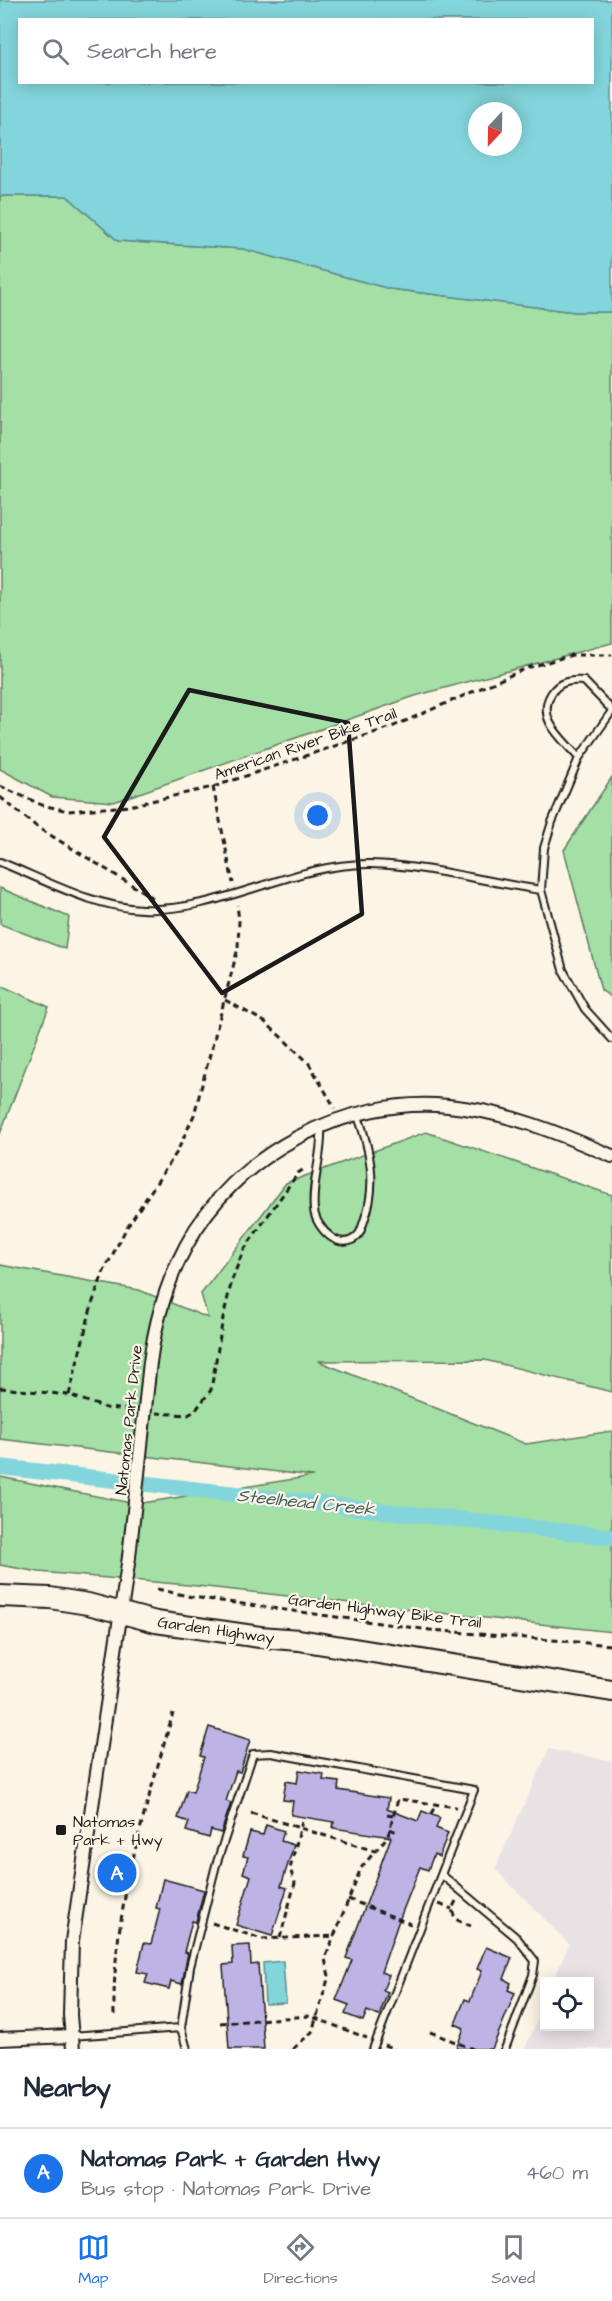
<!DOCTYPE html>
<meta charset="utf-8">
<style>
body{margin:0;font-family:"Architects Daughter",sans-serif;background:#f6f6f7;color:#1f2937}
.controls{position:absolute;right:18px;bottom:18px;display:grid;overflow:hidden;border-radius:0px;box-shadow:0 3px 15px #0003}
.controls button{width:54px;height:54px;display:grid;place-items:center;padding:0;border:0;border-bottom:2px solid #e0e1e3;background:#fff;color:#1f2937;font:30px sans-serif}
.compass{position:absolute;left:468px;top:102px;width:54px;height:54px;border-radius:50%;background:#fff;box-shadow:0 3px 15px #0003;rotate:202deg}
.you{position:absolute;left:318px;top:816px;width:21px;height:21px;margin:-15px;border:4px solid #fff;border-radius:50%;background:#1a73e8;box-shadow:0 0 0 9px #1a73e833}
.badge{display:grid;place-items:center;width:39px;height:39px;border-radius:50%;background:#1a73e8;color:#fff;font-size:20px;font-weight:700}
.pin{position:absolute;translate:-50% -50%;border:3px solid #fff;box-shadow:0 2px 6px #0006}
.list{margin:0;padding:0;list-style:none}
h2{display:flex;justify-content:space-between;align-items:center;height:78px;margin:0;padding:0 24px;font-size:26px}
h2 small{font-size:20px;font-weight:400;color:#747a83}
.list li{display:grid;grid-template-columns:39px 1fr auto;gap:18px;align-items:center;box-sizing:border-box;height:90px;padding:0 24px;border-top:2px solid #e0e1e3}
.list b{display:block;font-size:22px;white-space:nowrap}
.list p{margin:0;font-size:20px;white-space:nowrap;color:#747a83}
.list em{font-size:20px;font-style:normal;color:#747a83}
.icon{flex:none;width:33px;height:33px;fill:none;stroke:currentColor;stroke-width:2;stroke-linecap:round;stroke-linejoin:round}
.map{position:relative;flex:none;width:612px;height:2049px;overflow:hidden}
.search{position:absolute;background:#fff;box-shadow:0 3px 15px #0003;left:18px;right:18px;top:18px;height:66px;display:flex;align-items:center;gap:15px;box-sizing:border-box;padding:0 21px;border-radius:0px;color:#747a83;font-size:22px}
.sheet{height:168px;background:#fff}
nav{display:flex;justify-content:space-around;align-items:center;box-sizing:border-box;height:84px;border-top:2px solid #e0e1e3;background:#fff;font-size:16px;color:#747a83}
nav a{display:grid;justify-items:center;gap:3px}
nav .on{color:#1a73e8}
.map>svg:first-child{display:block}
.built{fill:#e9e2e5}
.green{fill:#a4dfa5;stroke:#607e60;stroke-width:1.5}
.water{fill:#83d5dc;stroke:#5a8b8f;stroke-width:1.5;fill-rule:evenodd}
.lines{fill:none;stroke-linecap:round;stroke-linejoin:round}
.canal{stroke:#83d5dc;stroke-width:16}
.building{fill:#bdb4e5;stroke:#1c1c1c;stroke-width:1.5}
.service-casing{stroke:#1c1c1c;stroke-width:10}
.minor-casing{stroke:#1c1c1c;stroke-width:16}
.primary-casing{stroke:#1c1c1c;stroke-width:24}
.path{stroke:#1c1c1c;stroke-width:3;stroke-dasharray:6 4.5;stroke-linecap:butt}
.service{stroke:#fcf5e5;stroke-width:6}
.minor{stroke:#fcf5e5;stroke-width:12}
.primary{stroke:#fcf5e5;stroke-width:20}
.minor-bridge-casing{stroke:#1c1c1c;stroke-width:16;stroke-linecap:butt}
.minor-bridge{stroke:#fcf5e5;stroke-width:12}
.marked{fill:none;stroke:#1c1c1c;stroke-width:4.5;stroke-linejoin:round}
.poi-dot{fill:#1c1c1c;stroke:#fcf5e5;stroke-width:2}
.labels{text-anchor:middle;stroke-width:4.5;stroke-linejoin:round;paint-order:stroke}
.street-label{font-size:16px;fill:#1c1c1c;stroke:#fcf5e5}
.poi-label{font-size:16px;fill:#1c1c1c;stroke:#fcf5e5;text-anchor:start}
.water-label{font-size:18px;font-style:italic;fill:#405d5f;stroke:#fcf5e5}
</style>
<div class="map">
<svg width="612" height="2049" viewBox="0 0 612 2049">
<rect width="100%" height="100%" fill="#fcf5e5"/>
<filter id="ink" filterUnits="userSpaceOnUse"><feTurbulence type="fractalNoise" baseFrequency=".0167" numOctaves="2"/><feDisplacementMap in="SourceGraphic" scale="12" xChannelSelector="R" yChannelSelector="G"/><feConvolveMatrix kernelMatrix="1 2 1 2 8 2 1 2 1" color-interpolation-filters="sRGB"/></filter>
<g filter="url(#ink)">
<path class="built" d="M 549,1749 L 612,1761 L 612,2049 L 525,2049 L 544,2003 L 544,2026 L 590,2026 L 590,1982 L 553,1981 L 569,1944 L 495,1869 Z"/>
<path class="green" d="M 0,196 L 67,196 L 118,241 L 243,249 L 390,289 L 575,312 L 612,312 L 612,643 L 415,696 L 114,802 L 52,797 L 0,769 Z
M 612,777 L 612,998 L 601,990 L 564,850 Z
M 0,888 L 69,917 L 65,949 L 0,924 Z
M 0,985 L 49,1007 L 0,1134 Z
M 426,1132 L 612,1195 L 612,1392 L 485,1360 L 318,1361 L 526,1444 L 612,1431 L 612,1632 L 188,1585 L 39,1572 L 0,1565 L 0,1477 L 136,1504 L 313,1476 L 0,1439 L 0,1265 L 139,1290 L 208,1318 L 201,1294 L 286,1183 Z"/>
<path class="water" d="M 0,0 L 612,0 L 612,312 L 575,312 L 390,289 L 243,249 L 118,241 L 67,196 L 0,196 ZM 20,20 L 592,20 L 592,82 L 20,82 ZM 477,111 L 513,111 L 513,147 L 477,147 Z
M 283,1961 L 286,2003 L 265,2004 L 263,1963 Z"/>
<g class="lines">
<path class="canal" d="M 0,1467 L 612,1537"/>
</g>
<path class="building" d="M 209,1727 L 250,1740 L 240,1772 L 236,1771 L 226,1801 L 231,1803 L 221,1833 L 211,1830 L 209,1838 L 186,1831 L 189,1822 L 178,1818 L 187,1790 L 193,1792 L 204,1757 L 200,1756 Z
M 299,1770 L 324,1774 L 323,1780 L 339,1782 L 338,1790 L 389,1798 L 387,1809 L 418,1821 L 422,1811 L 440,1818 L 436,1828 L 448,1833 L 439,1857 L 434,1854 L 428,1870 L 420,1867 L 398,1923 L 381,1972 L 389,1975 L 383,1990 L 388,1992 L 379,2016 L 367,2011 L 363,2021 L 345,2014 L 349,2005 L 336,2000 L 352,1960 L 346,1958 L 391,1837 L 333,1828 L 334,1822 L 291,1815 L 293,1801 L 283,1800 L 286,1781 L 297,1783 Z
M 266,1825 L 284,1831 L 281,1841 L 294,1845 L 281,1886 L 287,1888 L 272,1936 L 236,1925 L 251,1876 L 243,1873 L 248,1857 L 243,1856 L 250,1832 L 263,1835 Z
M 163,1879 L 204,1890 L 196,1922 L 192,1921 L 184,1952 L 188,1953 L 182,1984 L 171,1981 L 169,1989 L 145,1983 L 148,1974 L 137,1972 L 144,1943 L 151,1944 L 160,1909 L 156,1908 Z
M 250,1945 L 251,1965 L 258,1964 L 264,2049 L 229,2049 L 223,1965 L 233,1964 L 232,1946 Z
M 486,1947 L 512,1958 L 504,1979 L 511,1983 L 508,1990 L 515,1993 L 492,2049 L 456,2049 L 464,2028 L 455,2024 L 465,1999 L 470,2001 L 482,1971 L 477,1969 Z"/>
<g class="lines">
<defs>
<path id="service" d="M 612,711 L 579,758 L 552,822 L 544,848 L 541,890 L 563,970 L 585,1009 L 612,1039
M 579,758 C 563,739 536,720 551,694 C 559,681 570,680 584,681 L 612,710
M 0,862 C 45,880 93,907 142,909 C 220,913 291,863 370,864 C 425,865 486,882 541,890
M 321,1128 C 323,1156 311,1182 314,1210 C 316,1229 342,1255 359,1234 C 361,1231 363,1224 364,1221 C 378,1185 370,1149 357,1113
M 442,1875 L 517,1938 L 535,1961 L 533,1975 L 505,2049
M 71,2036 L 181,2028
M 187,2049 L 181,2028 L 190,1967 L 216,1865 L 253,1754 L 271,1753 L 474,1790 L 373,2049"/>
<path id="minor" d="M 148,1381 C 152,1334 164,1287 186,1246 C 234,1154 346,1096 448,1106 C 505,1111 559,1133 612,1156
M 0,2039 L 71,2036
M 73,2049 L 70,2015 L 72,1941 L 129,1557"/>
<path id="primary" d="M 0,1596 L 50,1598 L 88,1604 L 156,1622 L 260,1637 L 299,1640 L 612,1691"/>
</defs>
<use href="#service" class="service-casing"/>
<use href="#minor" class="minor-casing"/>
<use href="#primary" class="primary-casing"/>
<path class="path" d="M 0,786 L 42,805 L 68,811 L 129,806 L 213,787 L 394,726 L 527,668 L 572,655 L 612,655
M 213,787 L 233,883
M 0,797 L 37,827 L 153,898
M 225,1000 L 265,1022 L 308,1062 L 335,1108
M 0,1388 L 69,1395 L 106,1408 L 132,1410
M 69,1395 L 92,1304 L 104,1271 L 127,1227 L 177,1152 L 194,1115 L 238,948 L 239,920 L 237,905
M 156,1413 L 188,1415 L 195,1411 L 211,1390 L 223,1318 L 232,1280 L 243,1251 L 298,1173 L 306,1168
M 157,1589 L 192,1597 L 430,1630 L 612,1645
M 251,1813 L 375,1851
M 431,1814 L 436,1804
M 387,1815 L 393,1816
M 390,1829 L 399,1833
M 348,1899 L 411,1924
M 456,1901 L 452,1909 L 455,1919 L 471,1926
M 439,1904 L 452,1909
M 212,1923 L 262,1939 L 334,1936
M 280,1938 L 295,1883 L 290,1869 L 303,1817
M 114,2015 C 112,1912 145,1811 173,1713
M 220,2023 L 310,2016 L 367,2038
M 430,2032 L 473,2049
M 384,2045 L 394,2049
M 293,2049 L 312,2032 L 329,1976 L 325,1959 L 361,1868 L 388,1836 L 398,1799 L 456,1807"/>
<use href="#service" class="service"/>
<use href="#minor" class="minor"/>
<use href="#primary" class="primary"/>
<defs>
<path id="minor-bridge" d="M 129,1557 L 148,1381"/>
</defs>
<use href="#minor-bridge" class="minor-bridge-casing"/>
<use href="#minor-bridge" class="minor-bridge"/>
</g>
</g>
<path class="marked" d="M 189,690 L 348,723 L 362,914 L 222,993 L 104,837 Z"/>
<rect class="poi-dot" x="55" y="1824" width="12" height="12" rx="3"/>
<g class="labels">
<g class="street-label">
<text transform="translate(305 743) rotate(-19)" y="6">American River Bike Trail</text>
<text transform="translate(128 1420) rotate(-84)" y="6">Natomas Park Drive</text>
<text transform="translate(385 1610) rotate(7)" y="6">Garden Highway Bike Trail</text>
<text transform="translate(216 1629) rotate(8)" y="6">Garden Highway</text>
</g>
<g class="poi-label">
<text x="73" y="1827">Natomas<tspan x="73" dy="18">Park + Hwy</tspan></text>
</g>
<g class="water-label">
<text transform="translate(306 1502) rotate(6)" y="6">Steelhead Creek</text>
</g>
</g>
</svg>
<div class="controls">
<button><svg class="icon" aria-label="locate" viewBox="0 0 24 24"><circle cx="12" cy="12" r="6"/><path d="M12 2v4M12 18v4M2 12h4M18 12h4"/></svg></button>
</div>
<svg class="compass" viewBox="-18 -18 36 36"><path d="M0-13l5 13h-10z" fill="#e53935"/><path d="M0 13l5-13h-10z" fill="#747a83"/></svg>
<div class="you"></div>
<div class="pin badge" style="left:117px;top:1873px">A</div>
<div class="search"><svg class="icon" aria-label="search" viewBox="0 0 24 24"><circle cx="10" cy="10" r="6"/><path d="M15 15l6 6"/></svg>Search here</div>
</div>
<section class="sheet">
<h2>Nearby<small></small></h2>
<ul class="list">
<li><span class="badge">A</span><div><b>Natomas Park + Garden Hwy</b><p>Bus stop · Natomas Park Drive</p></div><em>460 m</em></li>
</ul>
</section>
<nav>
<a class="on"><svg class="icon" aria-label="map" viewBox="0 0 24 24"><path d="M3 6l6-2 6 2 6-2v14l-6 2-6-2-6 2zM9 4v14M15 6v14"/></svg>Map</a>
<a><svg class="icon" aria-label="directions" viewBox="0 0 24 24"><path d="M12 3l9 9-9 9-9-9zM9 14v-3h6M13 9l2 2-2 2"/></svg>Directions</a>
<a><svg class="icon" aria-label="saved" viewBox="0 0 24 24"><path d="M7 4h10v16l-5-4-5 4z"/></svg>Saved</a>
</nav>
